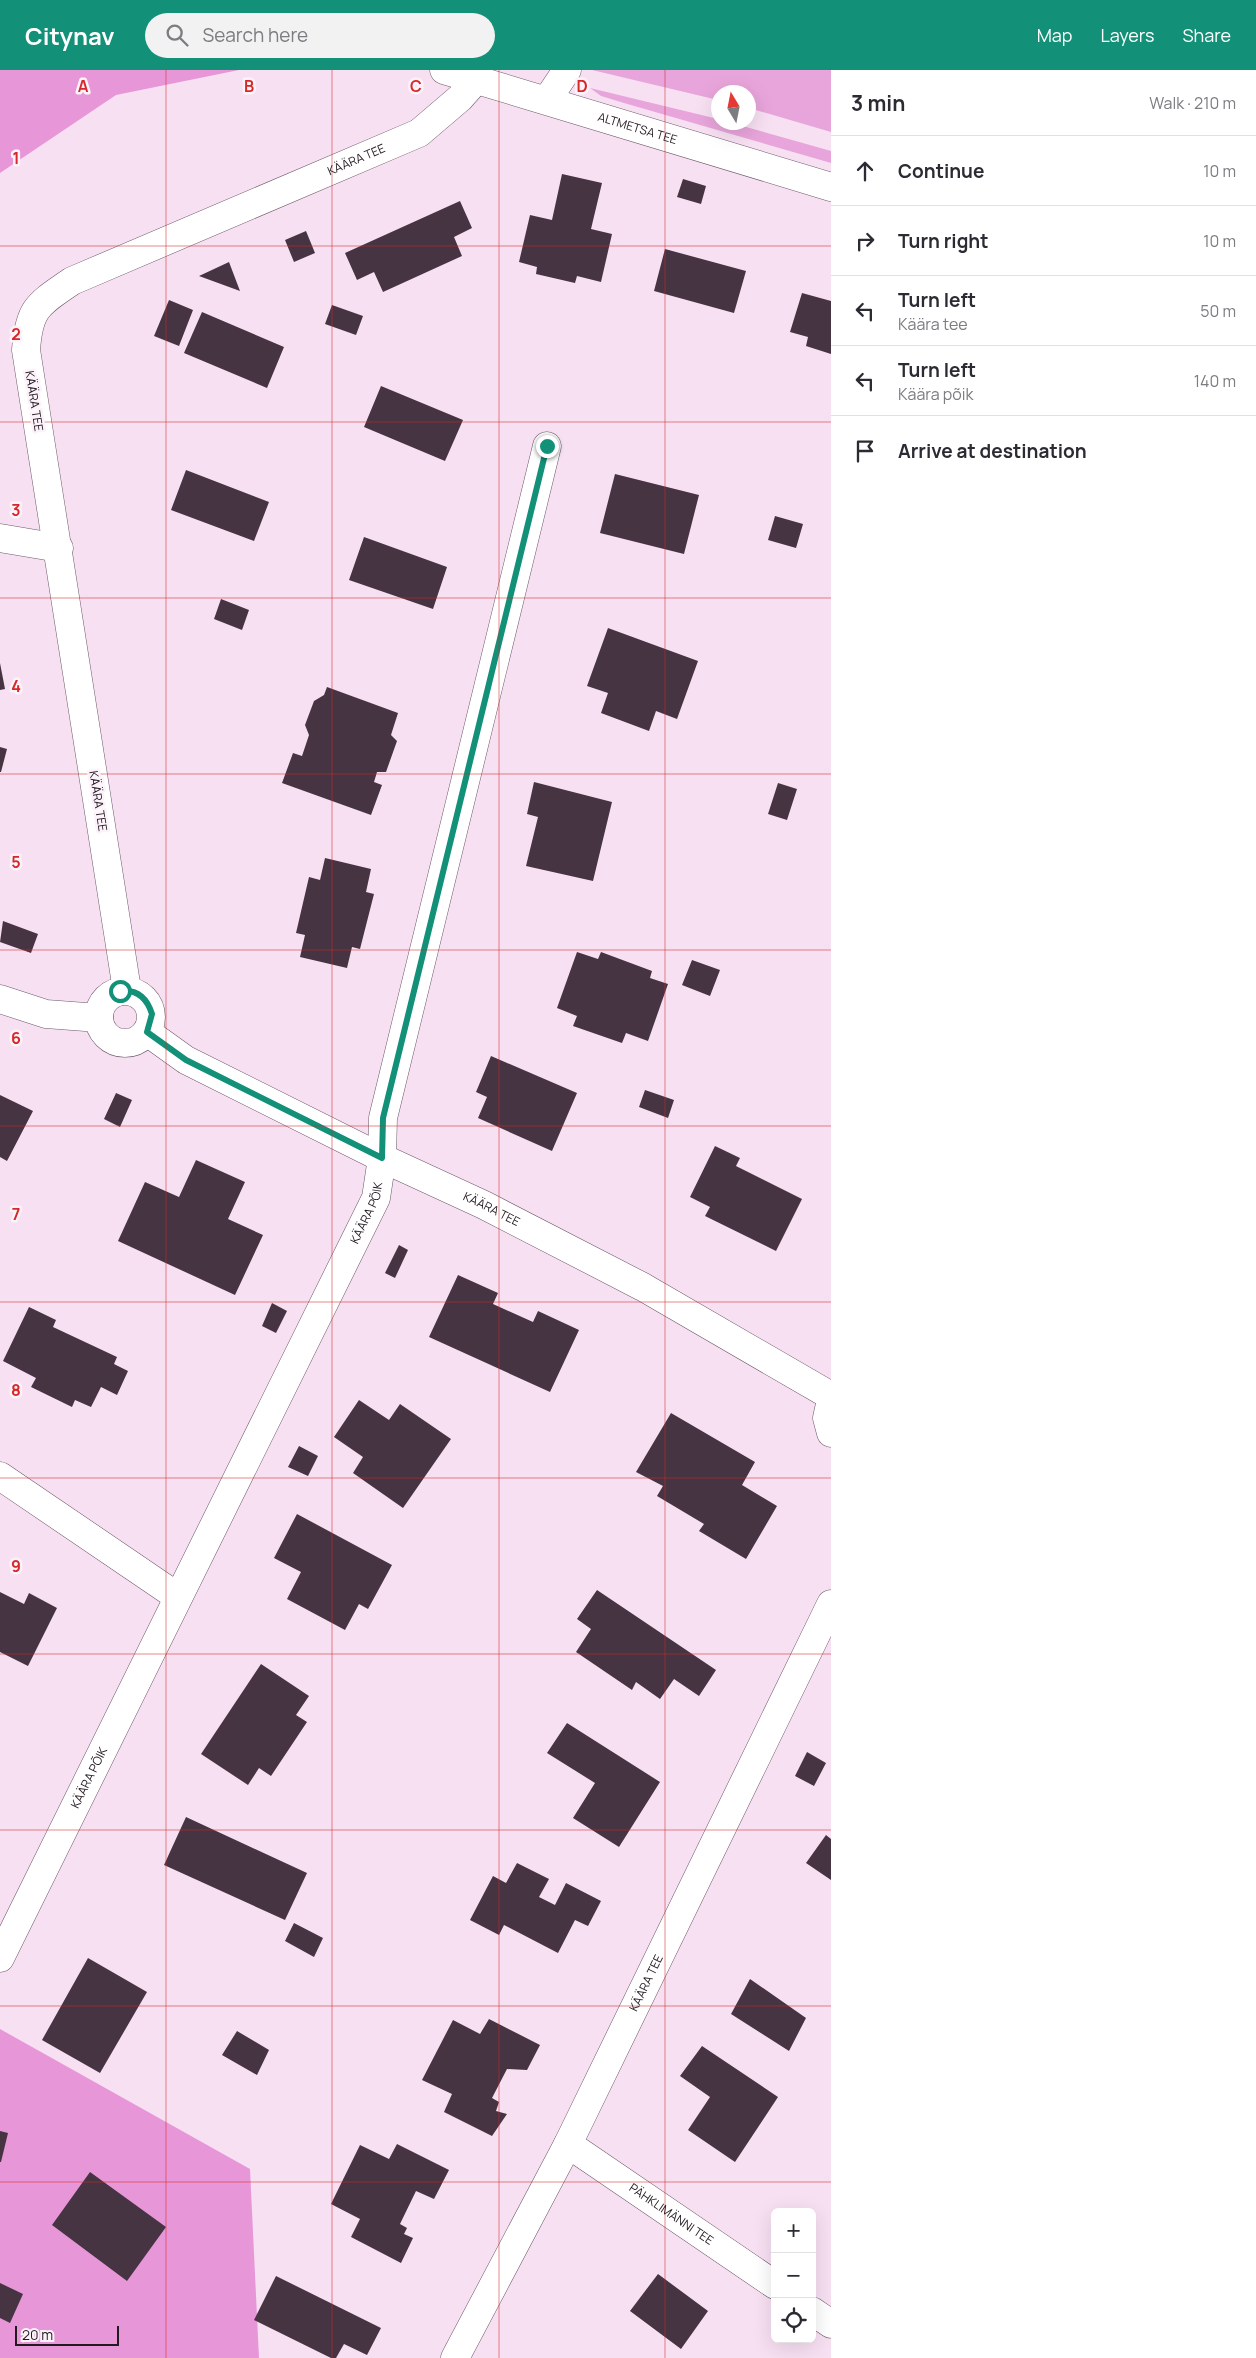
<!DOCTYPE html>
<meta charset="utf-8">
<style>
body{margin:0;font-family:Manrope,sans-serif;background:#f2f2f3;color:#2b2b33}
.controls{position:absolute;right:15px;bottom:15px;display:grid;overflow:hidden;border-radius:8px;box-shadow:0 5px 20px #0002}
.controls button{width:45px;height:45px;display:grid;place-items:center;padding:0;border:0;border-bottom:1px solid #e1e1e2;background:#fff;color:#2b2b33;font:25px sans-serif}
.compass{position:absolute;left:711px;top:15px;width:45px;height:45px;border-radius:50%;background:#fff;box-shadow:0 5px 20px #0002;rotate:350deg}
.scale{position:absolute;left:15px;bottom:12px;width:104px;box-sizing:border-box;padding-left:5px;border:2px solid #221a20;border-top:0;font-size:14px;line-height:18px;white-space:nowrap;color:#221a20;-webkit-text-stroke:4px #fcf2fa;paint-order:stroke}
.stop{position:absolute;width:15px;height:15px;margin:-11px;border:4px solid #129178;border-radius:50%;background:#fff}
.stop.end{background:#129178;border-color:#fff;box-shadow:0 1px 5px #0008}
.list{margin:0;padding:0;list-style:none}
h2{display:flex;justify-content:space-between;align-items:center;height:65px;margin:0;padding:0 20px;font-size:21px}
h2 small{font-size:16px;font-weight:400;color:#7c7c81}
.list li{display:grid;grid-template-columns:32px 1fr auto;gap:15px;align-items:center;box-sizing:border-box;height:70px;padding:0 20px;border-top:1px solid #e1e1e2}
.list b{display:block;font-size:19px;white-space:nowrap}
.list p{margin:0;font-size:16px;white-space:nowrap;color:#7c7c81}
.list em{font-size:16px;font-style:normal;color:#7c7c81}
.icon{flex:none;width:28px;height:28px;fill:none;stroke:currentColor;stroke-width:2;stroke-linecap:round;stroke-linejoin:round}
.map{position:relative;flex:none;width:831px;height:2288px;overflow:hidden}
header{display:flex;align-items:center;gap:30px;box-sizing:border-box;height:70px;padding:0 25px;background:#129178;color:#fff}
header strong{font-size:24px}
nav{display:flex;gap:28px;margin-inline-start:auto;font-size:18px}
.search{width:350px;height:45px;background:#f2f2f3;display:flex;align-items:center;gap:12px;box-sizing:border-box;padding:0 18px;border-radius:28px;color:#7c7c81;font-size:19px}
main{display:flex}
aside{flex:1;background:#fff}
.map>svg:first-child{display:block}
.green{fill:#e8a5db}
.forest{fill:#e797d8}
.building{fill:#463443}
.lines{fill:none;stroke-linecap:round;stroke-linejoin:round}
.minor-casing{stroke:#6d5969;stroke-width:29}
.tertiary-casing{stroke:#6d5969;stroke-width:29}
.minor{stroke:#fff;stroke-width:28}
.tertiary{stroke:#fff;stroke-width:28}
.route{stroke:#129178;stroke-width:6}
.grid{fill:none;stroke:#d62828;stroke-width:1;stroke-opacity:0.55}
.labels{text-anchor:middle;stroke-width:5;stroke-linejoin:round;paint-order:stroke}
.street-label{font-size:12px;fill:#221a20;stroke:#fcf2fa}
.grid-label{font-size:16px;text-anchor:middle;font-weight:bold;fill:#d62828;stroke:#fcf2fa;stroke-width:5;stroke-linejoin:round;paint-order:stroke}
</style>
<header>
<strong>Citynav</strong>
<div class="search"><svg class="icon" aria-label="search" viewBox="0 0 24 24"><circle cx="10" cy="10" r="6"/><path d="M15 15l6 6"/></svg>Search here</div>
<nav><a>Map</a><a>Layers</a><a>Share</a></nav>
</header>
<main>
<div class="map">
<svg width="831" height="2288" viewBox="0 0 831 2288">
<rect width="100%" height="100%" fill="#f8e0f3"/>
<path class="green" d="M 592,0 L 831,0 L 831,62 L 749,38 L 748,22 L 718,22 L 718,30 Z
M 590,18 L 718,49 L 718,52 L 732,53 L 831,81 L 831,93 L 624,33 L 601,26 Z"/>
<path class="forest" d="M 0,0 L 239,0 L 116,25 L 0,103 Z
M 0,1959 L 250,2099 L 259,2288 L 0,2288 Z"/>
<path class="building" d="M 562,104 L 602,113 L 591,159 L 612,164 L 601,212 L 577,206 L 575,213 L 536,204 L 537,197 L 519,192 L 530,145 L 552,150 Z
M 683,109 L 706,116 L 701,134 L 677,127 Z
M 460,131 L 472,158 L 454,167 L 462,186 L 383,222 L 374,202 L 357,210 L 345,183 Z
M 306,161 L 315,183 L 294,192 L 285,170 Z
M 665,179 L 746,201 L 734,243 L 654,221 Z
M 229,192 L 240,221 L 199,206 Z
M 802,223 L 831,231 L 831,284 L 806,276 L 808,267 L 790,262 Z
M 169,230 L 193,240 L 179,276 L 154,266 Z
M 332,235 L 363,246 L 356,265 L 325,254 Z
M 202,242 L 284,277 L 267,318 L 184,283 Z
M 381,316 L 463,350 L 445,391 L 364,357 Z
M 186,400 L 269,432 L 254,471 L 171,440 Z
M 615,404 L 699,425 L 684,484 L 600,463 Z
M 775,446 L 803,454 L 796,478 L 768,470 Z
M 364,467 L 447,497 L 433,539 L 349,510 Z
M 221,529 L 249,540 L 242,560 L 214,549 Z
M 608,558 L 698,591 L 677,649 L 656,641 L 649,661 L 601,643 L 608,623 L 587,616 Z
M 0,593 L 5,619 L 0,620 Z
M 327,617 L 398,643 L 391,665 L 397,671 L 386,702 L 377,702 L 374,712 L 382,715 L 371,745 L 282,713 L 293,683 L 302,686 L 309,665 L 305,655 L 314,631 L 324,625 Z
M 0,677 L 7,679 L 1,702 L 0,702 Z
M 534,712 L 612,732 L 593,811 L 526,796 L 538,747 L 527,744 Z
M 778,713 L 797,719 L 787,750 L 768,744 Z
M 325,788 L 371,799 L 366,822 L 374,824 L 360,879 L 352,877 L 347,898 L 300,887 L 305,865 L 296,863 L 309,807 L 320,810 Z
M 3,851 L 38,864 L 31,883 L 0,872 Z
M 577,882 L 598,889 L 601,882 L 652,901 L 650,908 L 668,914 L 648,971 L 626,963 L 622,973 L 573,956 L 577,946 L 557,938 Z
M 692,890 L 720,900 L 710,926 L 682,915 Z
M 491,986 L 577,1023 L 552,1081 L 478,1048 L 487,1027 L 476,1022 Z
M 645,1020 L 674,1030 L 668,1048 L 639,1037 Z
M 116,1023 L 132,1030 L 120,1057 L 104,1049 Z
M 0,1025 L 33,1041 L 7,1091 L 0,1087 Z
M 715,1076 L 740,1088 L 736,1096 L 802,1129 L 776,1181 L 705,1146 L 710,1137 L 690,1127 Z
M 196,1090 L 245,1112 L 228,1149 L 263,1165 L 235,1225 L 118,1171 L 145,1112 L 179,1127 Z
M 399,1175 L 408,1180 L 395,1208 L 385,1203 Z
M 458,1205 L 498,1223 L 493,1234 L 533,1252 L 538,1241 L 579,1260 L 550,1322 L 429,1267 Z
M 272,1233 L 287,1241 L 276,1263 L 262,1256 Z
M 29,1237 L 56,1250 L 53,1257 L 117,1287 L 114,1294 L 128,1301 L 117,1325 L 101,1317 L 91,1337 L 75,1330 L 72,1337 L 31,1317 L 36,1308 L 3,1291 Z
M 359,1330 L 389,1350 L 400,1334 L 451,1369 L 403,1438 L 353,1403 L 363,1387 L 334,1367 Z
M 671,1343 L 755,1392 L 742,1415 L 777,1436 L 746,1489 L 699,1461 L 704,1454 L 657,1426 L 663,1416 L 636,1402 Z
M 299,1376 L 318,1386 L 308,1406 L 288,1397 Z
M 297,1444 L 392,1495 L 368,1539 L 359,1534 L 345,1560 L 287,1529 L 301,1502 L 274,1488 Z
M 597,1520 L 716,1600 L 699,1626 L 674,1609 L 660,1629 L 636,1612 L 632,1620 L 576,1582 L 591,1559 L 577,1549 Z
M 0,1522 L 24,1534 L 29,1523 L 57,1538 L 28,1596 L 0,1582 Z
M 261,1594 L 309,1626 L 296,1645 L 307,1652 L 271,1706 L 259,1698 L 248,1715 L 201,1684 Z
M 567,1653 L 660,1712 L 619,1777 L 573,1748 L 595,1713 L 547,1683 Z
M 807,1682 L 826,1693 L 814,1716 L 795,1706 Z
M 186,1747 L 307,1803 L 285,1850 L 164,1795 Z
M 826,1765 L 831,1769 L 831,1810 L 806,1793 Z
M 517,1793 L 549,1809 L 539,1827 L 555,1835 L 566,1813 L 601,1831 L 588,1856 L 575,1850 L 558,1883 L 504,1855 L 499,1865 L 470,1850 L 493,1806 L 506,1813 Z
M 294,1853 L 323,1868 L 314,1887 L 285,1871 Z
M 88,1888 L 147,1922 L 100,2003 L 42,1970 Z
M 750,1909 L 806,1948 L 789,1981 L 731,1944 Z
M 489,1949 L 540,1975 L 527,2000 L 507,1999 L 492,2028 L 499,2032 L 496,2041 L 507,2044 L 492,2066 L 444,2042 L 452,2024 L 422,2010 L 453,1950 L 480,1964 Z
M 237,1961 L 269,1980 L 257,2005 L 222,1985 Z
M 702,1976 L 778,2027 L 735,2092 L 688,2060 L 710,2027 L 680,2006 Z
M 0,2061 L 8,2063 L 1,2092 L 0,2092 Z
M 397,2074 L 449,2100 L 434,2129 L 416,2121 L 400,2154 L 407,2158 L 404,2164 L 413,2168 L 401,2193 L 351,2167 L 360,2149 L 331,2134 L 360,2075 L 389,2089 Z
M 90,2102 L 166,2157 L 127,2211 L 52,2155 Z
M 658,2204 L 708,2241 L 681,2279 L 630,2241 Z
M 276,2206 L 381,2258 L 367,2285 L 344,2274 L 336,2288 L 331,2288 L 254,2250 Z
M 0,2213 L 23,2224 L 10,2253 L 0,2248 Z"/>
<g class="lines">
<defs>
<g id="minor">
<path d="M 547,30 L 567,0"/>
<path d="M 0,468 L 59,478"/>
<path id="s1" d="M 127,920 L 26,280 C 29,237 39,234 72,211 L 419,63 L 460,28 L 476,10"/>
<circle cx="125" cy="947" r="26"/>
<path d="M 0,929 L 46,944 L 99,948"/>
<path id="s2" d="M 147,962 L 186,990 L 382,1088 L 484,1135 L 643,1217 L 831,1326"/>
<path d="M 831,1330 L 827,1348 L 831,1363"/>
<path d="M 0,1406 L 178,1527"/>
<path id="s3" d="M 0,1888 L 376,1128 L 382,1088 L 383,1048 L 547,376"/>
<path id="s4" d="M 568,2074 L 775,2215"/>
<path d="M 812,2241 L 831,2254"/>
<path id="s5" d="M 455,2288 L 568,2074 L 831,1534"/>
</g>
<g id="tertiary">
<path id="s6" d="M 444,0 L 831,117"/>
</g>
</defs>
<use href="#minor" class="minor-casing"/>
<use href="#tertiary" class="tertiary-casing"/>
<use href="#minor" class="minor"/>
<use href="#tertiary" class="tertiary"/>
</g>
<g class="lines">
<path class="route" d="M 120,921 C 137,919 147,928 152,944 L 147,962 L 186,990 L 382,1088 L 383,1048 L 547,376"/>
</g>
<path class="grid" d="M 166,0 L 166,2288M 332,0 L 332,2288M 499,0 L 499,2288M 665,0 L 665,2288M 0,176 L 831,176M 0,352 L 831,352M 0,528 L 831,528M 0,704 L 831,704M 0,880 L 831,880M 0,1056 L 831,1056M 0,1232 L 831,1232M 0,1408 L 831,1408M 0,1584 L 831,1584M 0,1760 L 831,1760M 0,1936 L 831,1936M 0,2112 L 831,2112"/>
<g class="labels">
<g class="street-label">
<text dy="4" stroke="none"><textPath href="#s6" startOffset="202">ALTMETSA TEE</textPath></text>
<text dy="4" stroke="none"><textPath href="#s1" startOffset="1045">KÄÄRA TEE</textPath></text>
<text transform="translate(34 331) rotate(81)" y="4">KÄÄRA TEE</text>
<text transform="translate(98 731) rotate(81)" y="4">KÄÄRA TEE</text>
<text dy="4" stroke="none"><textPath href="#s2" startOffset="388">KÄÄRA TEE</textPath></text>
<text dy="4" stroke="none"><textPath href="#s3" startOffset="831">KÄÄRA PÕIK</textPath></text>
<text dy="4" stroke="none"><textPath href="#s3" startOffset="201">KÄÄRA PÕIK</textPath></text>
<text dy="4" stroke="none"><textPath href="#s5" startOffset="421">KÄÄRA TEE</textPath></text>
<text dy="4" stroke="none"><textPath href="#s4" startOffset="125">PÄHKLIMÄNNI TEE</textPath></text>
</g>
</g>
<g class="grid-label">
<text x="83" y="22">A</text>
<text x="249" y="22">B</text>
<text x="416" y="22">C</text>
<text x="582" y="22">D</text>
<text x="16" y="94">1</text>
<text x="16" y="270">2</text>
<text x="16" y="446">3</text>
<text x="16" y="622">4</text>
<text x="16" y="798">5</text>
<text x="16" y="974">6</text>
<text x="16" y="1150">7</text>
<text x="16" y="1326">8</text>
<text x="16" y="1502">9</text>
</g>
</svg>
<div class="controls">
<button>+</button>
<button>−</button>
<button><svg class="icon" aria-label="locate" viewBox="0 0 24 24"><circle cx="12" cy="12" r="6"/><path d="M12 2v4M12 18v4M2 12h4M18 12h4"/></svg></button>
</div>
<svg class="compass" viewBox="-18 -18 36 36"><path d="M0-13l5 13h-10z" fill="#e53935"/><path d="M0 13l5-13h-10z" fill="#7c7c81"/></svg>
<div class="scale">20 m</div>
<div class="stop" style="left:120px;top:921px"></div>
<div class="stop end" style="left:547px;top:376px"></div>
</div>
<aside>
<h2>3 min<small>Walk · 210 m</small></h2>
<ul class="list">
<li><svg class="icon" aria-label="ahead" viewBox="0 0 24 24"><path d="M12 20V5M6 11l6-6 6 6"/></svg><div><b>Continue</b></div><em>10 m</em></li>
<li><svg class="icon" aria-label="right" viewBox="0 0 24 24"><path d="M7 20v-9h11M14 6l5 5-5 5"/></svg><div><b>Turn right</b></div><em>10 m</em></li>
<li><svg class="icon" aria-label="left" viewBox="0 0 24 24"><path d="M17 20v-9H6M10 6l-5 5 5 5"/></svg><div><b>Turn left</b><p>Käära tee</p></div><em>50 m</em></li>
<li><svg class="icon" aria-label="left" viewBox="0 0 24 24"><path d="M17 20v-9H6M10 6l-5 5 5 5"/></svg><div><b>Turn left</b><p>Käära põik</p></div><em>140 m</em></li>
<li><svg class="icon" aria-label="arrive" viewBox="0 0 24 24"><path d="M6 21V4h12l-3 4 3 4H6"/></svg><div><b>Arrive at destination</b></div></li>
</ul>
</aside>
</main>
